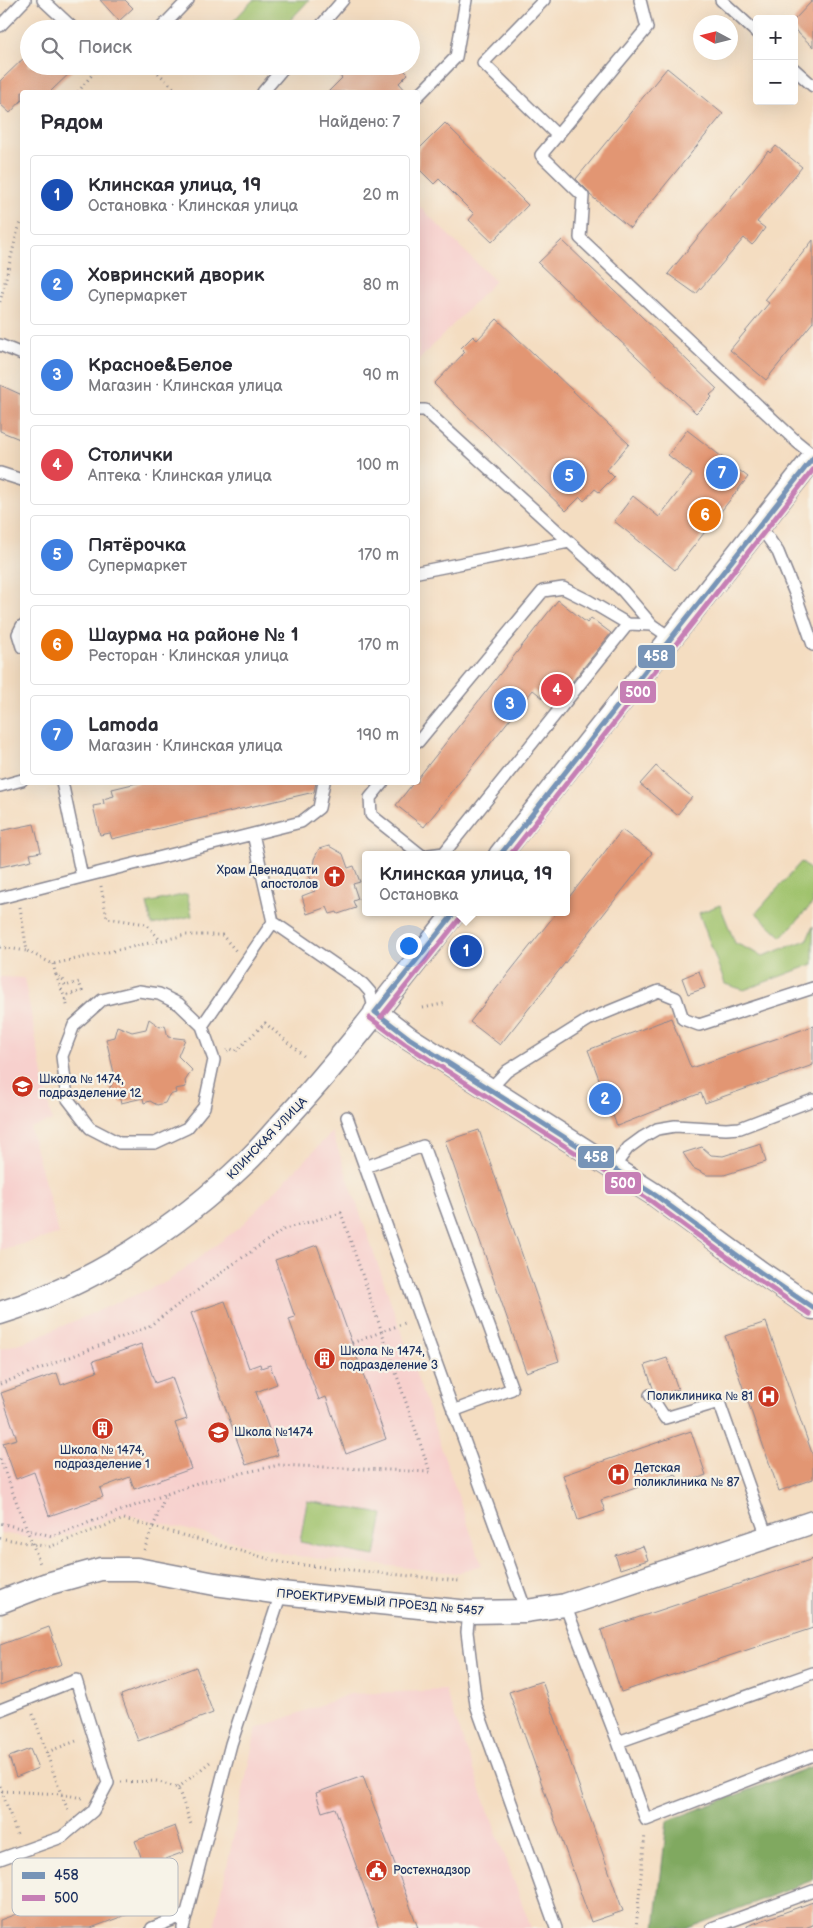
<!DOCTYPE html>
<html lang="ru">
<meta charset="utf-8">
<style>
body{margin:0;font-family:"Balsamiq Sans",sans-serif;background:#f7f7f7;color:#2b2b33}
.controls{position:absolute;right:15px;top:15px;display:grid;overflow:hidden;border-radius:5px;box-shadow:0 5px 20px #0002}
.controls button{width:45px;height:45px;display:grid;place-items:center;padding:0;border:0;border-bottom:1px solid #e1e1e2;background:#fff;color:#2b2b33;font:25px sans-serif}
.compass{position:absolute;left:693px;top:15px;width:45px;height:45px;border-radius:50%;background:#fff;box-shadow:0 5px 20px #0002;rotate:277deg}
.you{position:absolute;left:408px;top:945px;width:18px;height:18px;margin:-12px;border:4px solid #fff;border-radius:50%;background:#1a73e8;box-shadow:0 0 0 8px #1a73e833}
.badge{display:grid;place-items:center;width:32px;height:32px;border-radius:50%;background:#111827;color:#fff;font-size:16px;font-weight:700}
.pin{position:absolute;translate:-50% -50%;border:2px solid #fff;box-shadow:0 1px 5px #0006}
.popup{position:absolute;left:362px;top:851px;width:208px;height:65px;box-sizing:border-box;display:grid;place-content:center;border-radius:5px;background:#fff;filter:drop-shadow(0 1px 4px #0005);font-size:16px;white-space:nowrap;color:#7c7c81}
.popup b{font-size:19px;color:#2b2b33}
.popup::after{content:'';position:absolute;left:50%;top:100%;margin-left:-10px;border:10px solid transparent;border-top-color:#fff}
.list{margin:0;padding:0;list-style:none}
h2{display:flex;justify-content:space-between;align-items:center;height:65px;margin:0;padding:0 20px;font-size:21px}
h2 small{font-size:16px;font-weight:400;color:#7c7c81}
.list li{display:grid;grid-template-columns:32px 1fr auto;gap:15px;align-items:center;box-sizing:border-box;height:80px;margin:0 10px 10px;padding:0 10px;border:1px solid #e1e1e2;border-radius:5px}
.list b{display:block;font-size:19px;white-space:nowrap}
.list p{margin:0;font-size:16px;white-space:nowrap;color:#7c7c81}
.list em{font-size:16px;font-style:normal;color:#7c7c81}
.icon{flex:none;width:28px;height:28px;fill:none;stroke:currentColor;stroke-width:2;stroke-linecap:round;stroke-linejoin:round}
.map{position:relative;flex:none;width:813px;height:1928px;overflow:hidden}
.search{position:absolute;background:#fff;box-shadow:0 5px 20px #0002;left:20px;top:20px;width:400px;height:55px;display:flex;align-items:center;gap:12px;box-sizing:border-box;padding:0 18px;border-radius:28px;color:#7c7c81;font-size:19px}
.panel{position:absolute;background:#fff;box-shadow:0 5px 20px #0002;left:20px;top:90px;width:400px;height:695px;border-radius:5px}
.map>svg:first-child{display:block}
.built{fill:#f7d0cd}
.green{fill:#a0c36d;stroke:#5e7966}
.forest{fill:#80a960;stroke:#4e6c5f}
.building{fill:#e29673}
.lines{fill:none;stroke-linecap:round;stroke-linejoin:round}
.lane-casing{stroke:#888690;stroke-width:14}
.street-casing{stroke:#888690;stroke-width:25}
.path{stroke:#888690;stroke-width:3;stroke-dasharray:1 4;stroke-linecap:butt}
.lane{stroke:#fff;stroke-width:11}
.street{stroke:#fff;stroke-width:22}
.bus-1-casing{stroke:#f7f3e8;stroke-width:9}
.bus-2-casing{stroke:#f7f3e8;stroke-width:9}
.bus-1{stroke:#7794b7;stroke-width:5}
.bus-2{stroke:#c67fb5;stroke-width:5}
.labels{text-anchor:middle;stroke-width:4.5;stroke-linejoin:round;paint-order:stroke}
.poi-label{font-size:12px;fill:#1b2f5e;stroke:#f7f3e8;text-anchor:start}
.street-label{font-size:12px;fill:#1b2f5e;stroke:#f7f3e8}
.key{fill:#f7f3e8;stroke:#b5b8bf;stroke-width:1}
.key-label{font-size:14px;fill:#1b2f5e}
.line-badge{stroke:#f7f3e8;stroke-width:2}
.badge-label{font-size:14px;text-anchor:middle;font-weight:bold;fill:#fff}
</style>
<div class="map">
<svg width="813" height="1928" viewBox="0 0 813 1928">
<rect width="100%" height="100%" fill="#f7f3e8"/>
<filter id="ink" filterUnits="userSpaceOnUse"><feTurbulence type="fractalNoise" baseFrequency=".02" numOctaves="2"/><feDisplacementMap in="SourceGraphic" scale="10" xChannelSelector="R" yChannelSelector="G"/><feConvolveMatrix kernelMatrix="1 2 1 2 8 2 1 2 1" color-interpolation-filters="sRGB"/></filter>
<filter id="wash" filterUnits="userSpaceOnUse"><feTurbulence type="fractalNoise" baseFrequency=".0096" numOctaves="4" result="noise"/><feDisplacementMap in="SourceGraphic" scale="20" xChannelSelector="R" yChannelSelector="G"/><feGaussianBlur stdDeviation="1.12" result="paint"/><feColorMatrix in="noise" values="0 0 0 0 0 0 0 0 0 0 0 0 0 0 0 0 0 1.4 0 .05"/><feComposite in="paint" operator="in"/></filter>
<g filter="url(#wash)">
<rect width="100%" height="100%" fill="#f4ddc1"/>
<path class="built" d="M 418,205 L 495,281 L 418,361 Z
M 0,977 L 24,978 L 52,1121 L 30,1128 L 59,1234 L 0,1250 Z
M 332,1132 L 482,1565 L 456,1573 L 288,1555 L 124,1514 L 49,1541 L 0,1533 L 0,1349 L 27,1341 L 168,1281 L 240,1227 Z
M 445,1690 L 531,1928 L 214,1928 L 256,1729 L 350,1694 Z"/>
<path class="green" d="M 253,0 L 309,0 L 282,29 L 226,29 Z
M 801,862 L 813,872 L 813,903 L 782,937 L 756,913 Z
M 187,894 L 192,916 L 152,925 L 147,903 Z
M 720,905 L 735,943 L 763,956 L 807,940 L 813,926 L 813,964 L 744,990 L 725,984 L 699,913 Z
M 307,1501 L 383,1514 L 375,1556 L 300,1542 Z"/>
<path class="forest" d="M 813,1766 L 813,1880 L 688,1928 L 655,1928 L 667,1821 Z"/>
<g id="blocks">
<path class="building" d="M 100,0 L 125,0 L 133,8 L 119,21 Z
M 813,0 L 813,47 L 794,29 L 794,20 Z
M 29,53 L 29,66 L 77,66 L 50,92 L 22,92 L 22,100 L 10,113 L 0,104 L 0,81 Z
M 345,66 L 400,66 L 408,74 L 399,83 L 407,92 L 328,92 L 342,78 L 337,74 Z
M 667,68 L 723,114 L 630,228 L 590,195 L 588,191 L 576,179 Z
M 445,123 L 528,205 L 492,242 L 469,220 L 474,214 L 439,179 L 434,184 L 418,168 L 418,150 Z
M 776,146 L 802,167 L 757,222 L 765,228 L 755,242 L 752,245 L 744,238 L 696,294 L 668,274 L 768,151 L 770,153 Z
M 562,240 L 717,389 L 710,395 L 712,397 L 696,413 L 538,263 Z
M 813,240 L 813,322 L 766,380 L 730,350 L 769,303 L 765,300 Z
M 497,319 L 629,444 L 607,470 L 614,477 L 599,492 L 595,489 L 584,501 L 580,497 L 566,511 L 434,384 L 465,352 L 461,348 L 473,336 L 477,340 Z
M 0,385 L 22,395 L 22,440 L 0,431 Z
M 687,430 L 748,477 L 675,570 L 614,521 L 633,496 L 659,517 L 692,474 L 668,455 Z
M 558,600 L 587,623 L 591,618 L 611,633 L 553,706 L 533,690 L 424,827 L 396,805 L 414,782 L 418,782 L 418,778 Z
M 656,766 L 692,797 L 677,815 L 640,784 Z
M 141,782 L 316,782 L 314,792 L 112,839 L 110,833 L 100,835 L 93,806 L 104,804 L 103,799 L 114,796 L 112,789 Z
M 34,824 L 41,852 L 30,854 L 32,860 L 0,867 L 0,831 Z
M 622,830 L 652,853 L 500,1045 L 470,1022 L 557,912 L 566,912 L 566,901 Z
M 329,846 L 343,854 L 348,868 L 354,866 L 360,882 L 353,884 L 358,899 L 353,901 L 356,908 L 338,914 L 337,912 L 330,914 L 327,907 L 307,914 L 302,896 L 315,891 L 308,872 L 313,870 L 314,859 L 319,849 Z
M 699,971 L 705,988 L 688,994 L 682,978 Z
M 671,1018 L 691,1068 L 813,1026 L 813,1065 L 705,1103 L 701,1093 L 617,1126 L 588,1050 Z
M 149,1019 L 160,1027 L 165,1025 L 168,1037 L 185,1039 L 178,1056 L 192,1070 L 185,1081 L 186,1087 L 175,1089 L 176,1093 L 169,1095 L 165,1103 L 157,1105 L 150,1101 L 144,1103 L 143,1098 L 121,1103 L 118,1093 L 109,1090 L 115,1077 L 106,1039 L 114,1037 L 117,1026 L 132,1032 L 146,1029 Z
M 479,1130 L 559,1361 L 526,1372 L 445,1141 Z
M 761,1144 L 766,1162 L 724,1175 L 707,1175 L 693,1168 L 683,1153 L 702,1147 L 711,1155 L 723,1156 Z
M 317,1245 L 386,1439 L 346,1454 L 326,1397 L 319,1400 L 307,1367 L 306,1367 L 289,1319 L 295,1317 L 275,1260 Z
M 225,1301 L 249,1368 L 260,1364 L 261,1368 L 270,1365 L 277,1384 L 256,1392 L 278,1455 L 246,1465 L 191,1313 Z
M 766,1322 L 813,1456 L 813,1479 L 779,1491 L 725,1336 Z
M 141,1344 L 155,1383 L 172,1377 L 187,1419 L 175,1423 L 191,1469 L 134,1489 L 130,1477 L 100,1488 L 103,1497 L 49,1516 L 34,1472 L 16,1479 L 3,1443 L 17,1439 L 1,1393 L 57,1373 L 61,1385 L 97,1372 L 93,1361 Z
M 667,1358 L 678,1389 L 660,1396 L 653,1388 L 645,1365 Z
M 691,1431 L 706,1475 L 680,1485 L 676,1474 L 601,1500 L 605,1511 L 578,1520 L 563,1475 Z
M 643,1546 L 648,1560 L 620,1569 L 615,1555 Z
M 813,1559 L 813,1628 L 621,1692 L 601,1630 Z
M 49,1627 L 62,1664 L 0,1686 L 0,1645 Z
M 196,1667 L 213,1713 L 138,1741 L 121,1695 Z
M 542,1681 L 623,1911 L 591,1922 L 509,1692 Z
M 30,1749 L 38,1768 L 16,1777 L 9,1757 Z
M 363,1776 L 418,1928 L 379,1928 L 335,1808 L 322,1812 L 316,1793 Z
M 175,1826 L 184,1852 L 165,1859 L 172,1878 L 152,1886 L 158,1903 L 91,1928 L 0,1928 L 0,1920 L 145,1867 L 135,1841 Z
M 813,1902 L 813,1925 L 805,1928 L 747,1928 L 747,1926 Z"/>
</g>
</g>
<g filter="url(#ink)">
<use href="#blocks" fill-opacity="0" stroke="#888690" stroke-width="1"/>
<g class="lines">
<defs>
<path id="lane" d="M 43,0 L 74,29
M 544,0 L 483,63 L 558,136
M 640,0 L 647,28 L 541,155 L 583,196 L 580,238 L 797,442 L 813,455
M 721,0 L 757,33
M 0,26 L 25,0
M 160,29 L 188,0
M 318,29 L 343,0
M 794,69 L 813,86
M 263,92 L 285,66
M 418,96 L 456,57 L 466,0
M 0,345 L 22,354
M 418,410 L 425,410 L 623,591 L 652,625 L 671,638
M 0,473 L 22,480
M 760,526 L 778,552 L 796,596 L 813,645
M 418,572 L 569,542
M 22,626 L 18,634 L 22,647
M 418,742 L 543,591 L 563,588 L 589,601 L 628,624 L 652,625
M 62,782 L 82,877 L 253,834 L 273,922
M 383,782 L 370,798 L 371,815 L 421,855
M 0,786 L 22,780
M 253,834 L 301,822 L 319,808 L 324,782
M 429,855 L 444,853 L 628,624
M 0,898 L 82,877
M 202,1026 L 179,1004 L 159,994 L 139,991 L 102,1000 L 74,1025 L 62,1056 L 67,1098 L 90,1128 L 119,1143 L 155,1143 L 187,1128 L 204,1107 L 214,1060 L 202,1026 L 273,922 L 363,984 L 370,992 L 375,1012
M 490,1089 L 507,1071 L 588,1020 L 659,991 L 676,998 L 683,1019 L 699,1025 L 813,988
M 347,1117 L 526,1611
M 365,1167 L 423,1146 L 512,1389 L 453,1411
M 613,1168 L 628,1148 L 643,1137 L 657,1129 L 675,1126 L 726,1129 L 740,1128 L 813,1100
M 650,1395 L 665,1418 L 719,1402 L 767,1537
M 565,1605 L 618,1742 L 646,1820 L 813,1755
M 469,1612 L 467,1632 L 476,1705 L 556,1928
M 0,1710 L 76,1680 L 108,1783 L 93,1811 L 62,1837 L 0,1859
M 618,1742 L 813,1673
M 152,1928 L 185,1915
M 183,1928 L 231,1744 L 281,1593
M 712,1928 L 813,1891"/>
<path id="street" d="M 500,855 L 813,458
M 375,1012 L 409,1038 L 655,1195 L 760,1272 L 813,1308
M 0,1313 C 92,1285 177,1228 246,1162 C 260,1149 272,1134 285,1120 C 345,1055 399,983 455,912
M 0,1602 L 47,1584 L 101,1569 L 137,1569 L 215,1584 L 281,1593 L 469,1612 L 526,1611 L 565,1605 L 813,1522"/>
</defs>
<use href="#lane" class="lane-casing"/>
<use href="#street" class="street-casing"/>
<path class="path" d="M 151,66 L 178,92
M 78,92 L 99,66
M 0,302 L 17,233 L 22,220
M 101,886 L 107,918 L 146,924 L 161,941
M 20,907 L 27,951 L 53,964 L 186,935 L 222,935 L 236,951
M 0,947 L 27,951
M 53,964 L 56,975 L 63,979 L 65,986 L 79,982 L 82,991 L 68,995 L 66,1001 L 68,1009
M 56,975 L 66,1001
M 423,1008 L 447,1003
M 227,1051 L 231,1049 L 236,1051 L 265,1023 L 305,1057
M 352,1343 L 405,1323
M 0,1384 L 148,1327 L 229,1267 L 284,1229 L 341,1213 L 430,1472 L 279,1465 L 197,1483 L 52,1536 L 0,1523
M 0,1459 L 41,1566
M 0,1538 L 49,1547 L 124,1519 L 284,1563 L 459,1581
M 144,1550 L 166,1494
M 33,1714 L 61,1794 L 82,1798
M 47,1752 L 79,1740
M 121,1782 L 156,1781 L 178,1788 L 192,1827
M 0,1786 L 18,1837
M 178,1788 L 210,1762
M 2,1791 L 61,1794 L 69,1812
M 636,1928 L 645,1834"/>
<use href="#lane" class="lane"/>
<use href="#street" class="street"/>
<defs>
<path id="bus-1" d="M 500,855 L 813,458
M 375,1012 L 409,1038 L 655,1195 L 760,1272 L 813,1308
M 375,1012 L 455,912"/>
<path id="bus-2" d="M 510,855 L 813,470
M 381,1017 L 461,917
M 370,1018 L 405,1044 L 651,1201 L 756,1278 L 809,1314"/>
</defs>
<use href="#bus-1" class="bus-1-casing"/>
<use href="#bus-2" class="bus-2-casing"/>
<use href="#bus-1" class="bus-1"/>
<use href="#bus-2" class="bus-2"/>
</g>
</g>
<defs>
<symbol id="church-disc" viewBox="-11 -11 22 22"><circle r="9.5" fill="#c8321e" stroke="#f7f3e8"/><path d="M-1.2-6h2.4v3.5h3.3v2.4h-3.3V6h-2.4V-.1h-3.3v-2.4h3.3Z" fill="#fff"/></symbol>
<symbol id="school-disc" viewBox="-11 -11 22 22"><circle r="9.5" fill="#c8321e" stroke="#f7f3e8"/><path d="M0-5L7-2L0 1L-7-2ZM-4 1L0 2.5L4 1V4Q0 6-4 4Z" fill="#fff"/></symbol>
<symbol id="building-disc" viewBox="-11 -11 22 22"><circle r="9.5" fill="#c8321e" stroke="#f7f3e8"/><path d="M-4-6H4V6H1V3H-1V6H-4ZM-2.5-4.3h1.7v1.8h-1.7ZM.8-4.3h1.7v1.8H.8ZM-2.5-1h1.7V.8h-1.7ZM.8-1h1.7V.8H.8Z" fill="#fff"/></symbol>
<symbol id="hospital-disc" viewBox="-11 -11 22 22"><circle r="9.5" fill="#c8321e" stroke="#f7f3e8"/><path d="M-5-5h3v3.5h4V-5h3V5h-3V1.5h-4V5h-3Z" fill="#fff"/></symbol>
<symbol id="civic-disc" viewBox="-11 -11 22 22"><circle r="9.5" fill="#c8321e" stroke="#f7f3e8"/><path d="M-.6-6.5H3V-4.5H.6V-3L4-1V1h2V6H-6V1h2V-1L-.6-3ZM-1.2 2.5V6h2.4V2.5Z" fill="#fff"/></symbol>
</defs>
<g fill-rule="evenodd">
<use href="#church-disc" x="322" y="864" width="25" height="25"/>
<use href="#school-disc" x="10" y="1074" width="25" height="25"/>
<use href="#building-disc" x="312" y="1346" width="25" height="25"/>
<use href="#hospital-disc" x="756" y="1384" width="25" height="25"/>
<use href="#building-disc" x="90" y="1416" width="25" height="25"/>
<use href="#school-disc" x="206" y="1420" width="25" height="25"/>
<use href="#hospital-disc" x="606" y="1462" width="25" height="25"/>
<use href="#civic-disc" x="364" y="1858" width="25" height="25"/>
</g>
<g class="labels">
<g class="poi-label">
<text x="318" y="874" text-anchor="end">Храм Двенадцати<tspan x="318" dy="14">апостолов</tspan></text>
<text x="39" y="1083">Школа № 1474,<tspan x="39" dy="14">подразделение 12</tspan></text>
<text x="340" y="1355">Школа № 1474,<tspan x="340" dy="14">подразделение 3</tspan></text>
<text x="753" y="1400" text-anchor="end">Поликлиника № 81</text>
<text x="234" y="1436">Школа №1474</text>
<text x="102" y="1454" text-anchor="middle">Школа № 1474,<tspan x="102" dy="14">подразделение 1</tspan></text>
<text x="634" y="1472">Детская<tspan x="634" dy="14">поликлиника № 87</tspan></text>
<text x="393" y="1874">Ростехнадзор</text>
</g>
<g class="street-label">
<text transform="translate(267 1138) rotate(-46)" y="4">КЛИНСКАЯ УЛИЦА</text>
<text transform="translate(380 1602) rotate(5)" y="4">ПРОЕКТИРУЕМЫЙ ПРОЕЗД № 5457</text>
</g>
</g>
<rect x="12" y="1858" width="166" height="58" rx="8" class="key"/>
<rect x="22" y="1872" width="23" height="7" fill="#7794b7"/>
<rect x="22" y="1895" width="23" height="6" fill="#c67fb5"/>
<g class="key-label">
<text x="54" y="1880">458</text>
<text x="54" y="1903">500</text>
</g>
<g class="line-badge">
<rect x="637" y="644" width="39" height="25" rx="5" fill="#7794b7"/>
<rect x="619" y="680" width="38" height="24" rx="5" fill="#c67fb5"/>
<rect x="577" y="1145" width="38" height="24" rx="5" fill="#7794b7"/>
<rect x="604" y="1171" width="38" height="24" rx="5" fill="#c67fb5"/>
</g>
<g class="badge-label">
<text x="656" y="661">458</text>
<text x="638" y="697">500</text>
<text x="596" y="1162">458</text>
<text x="623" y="1188">500</text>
</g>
</svg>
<div class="controls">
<button>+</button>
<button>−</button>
</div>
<svg class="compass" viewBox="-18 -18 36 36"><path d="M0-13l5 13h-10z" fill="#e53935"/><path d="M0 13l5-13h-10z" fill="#7c7c81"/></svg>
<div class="you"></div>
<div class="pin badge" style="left:466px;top:951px;background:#1a4fb4">1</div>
<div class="popup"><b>Клинская улица, 19</b>Остановка</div>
<div class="pin badge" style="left:605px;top:1099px;background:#3f7fe0">2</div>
<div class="pin badge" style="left:510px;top:704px;background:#3f7fe0">3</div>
<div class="pin badge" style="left:557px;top:690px;background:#e0444e">4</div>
<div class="pin badge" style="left:569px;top:476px;background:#3f7fe0">5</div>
<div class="pin badge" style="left:705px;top:515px;background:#e8710a">6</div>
<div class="pin badge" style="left:722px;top:473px;background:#3f7fe0">7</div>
<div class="search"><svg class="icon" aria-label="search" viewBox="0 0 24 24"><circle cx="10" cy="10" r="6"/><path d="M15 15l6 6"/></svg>Поиск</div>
<section class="panel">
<h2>Рядом<small>Найдено: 7</small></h2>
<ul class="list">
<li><span class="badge" style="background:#1a4fb4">1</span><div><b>Клинская улица, 19</b><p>Остановка · Клинская улица</p></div><em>20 m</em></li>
<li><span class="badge" style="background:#3f7fe0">2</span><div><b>Ховринский дворик</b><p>Супермаркет</p></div><em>80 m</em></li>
<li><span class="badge" style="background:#3f7fe0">3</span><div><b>Красное&amp;Белое</b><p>Магазин · Клинская улица</p></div><em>90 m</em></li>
<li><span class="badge" style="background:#e0444e">4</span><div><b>Столички</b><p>Аптека · Клинская улица</p></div><em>100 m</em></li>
<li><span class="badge" style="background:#3f7fe0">5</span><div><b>Пятёрочка</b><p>Супермаркет</p></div><em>170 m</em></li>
<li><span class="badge" style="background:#e8710a">6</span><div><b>Шаурма на районе № 1</b><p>Ресторан · Клинская улица</p></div><em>170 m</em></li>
<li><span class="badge" style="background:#3f7fe0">7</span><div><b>Lamoda</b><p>Магазин · Клинская улица</p></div><em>190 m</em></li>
</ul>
</section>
</div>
